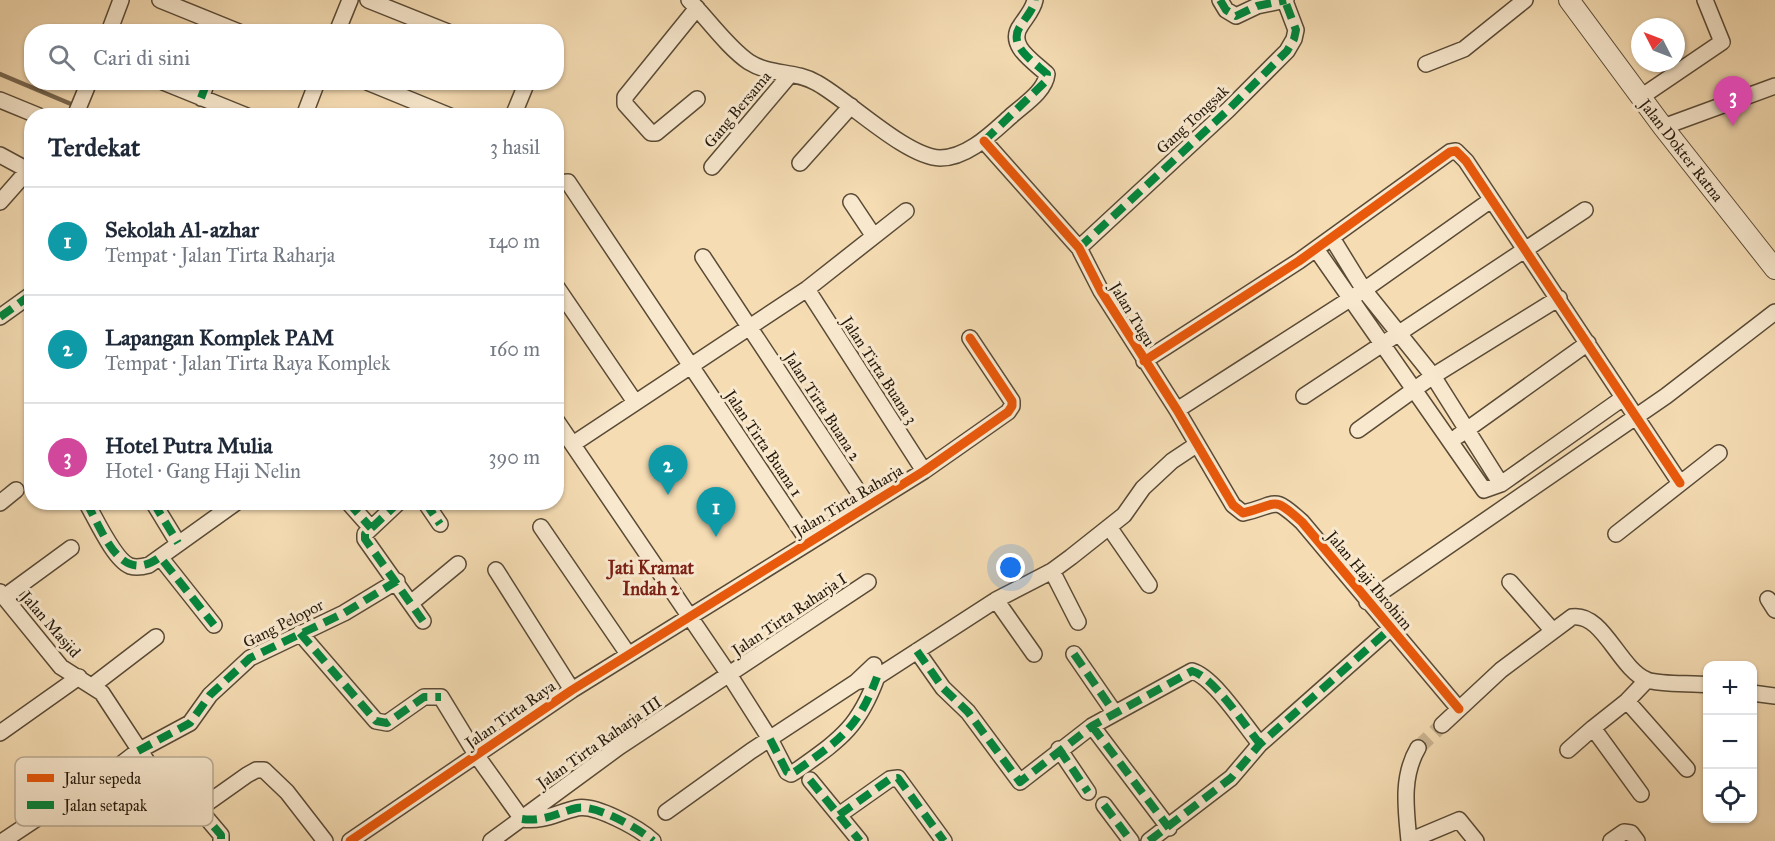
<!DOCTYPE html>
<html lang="id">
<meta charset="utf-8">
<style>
body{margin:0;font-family:"IM FELL Great Primer",serif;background:#f2f2f3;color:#1f2937}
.controls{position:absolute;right:18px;bottom:18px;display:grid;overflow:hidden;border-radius:12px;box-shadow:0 2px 4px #0004}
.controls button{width:54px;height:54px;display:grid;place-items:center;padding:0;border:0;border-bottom:2px solid #e0e1e3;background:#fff;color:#1f2937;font:30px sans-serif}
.compass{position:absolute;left:1631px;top:18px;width:54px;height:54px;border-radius:50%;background:#fff;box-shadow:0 2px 4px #0004;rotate:312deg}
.you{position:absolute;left:1011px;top:568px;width:21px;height:21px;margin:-15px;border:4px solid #fff;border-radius:50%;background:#1a73e8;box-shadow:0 0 0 9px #1a73e833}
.badge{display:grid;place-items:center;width:39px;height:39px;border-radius:50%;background:#db2777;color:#fff;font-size:20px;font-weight:700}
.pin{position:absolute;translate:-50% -50px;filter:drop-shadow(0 2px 3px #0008)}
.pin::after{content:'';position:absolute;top:32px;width:21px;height:18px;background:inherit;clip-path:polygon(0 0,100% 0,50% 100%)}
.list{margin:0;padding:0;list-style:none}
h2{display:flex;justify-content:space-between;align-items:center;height:78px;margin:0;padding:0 24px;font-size:26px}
h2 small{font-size:20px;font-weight:400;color:#747a83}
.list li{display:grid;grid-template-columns:39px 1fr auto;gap:18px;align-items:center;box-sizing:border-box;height:108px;padding:0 24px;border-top:2px solid #e0e1e3}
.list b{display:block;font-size:22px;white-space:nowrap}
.list p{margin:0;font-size:20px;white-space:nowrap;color:#747a83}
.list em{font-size:20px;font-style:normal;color:#747a83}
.icon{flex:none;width:33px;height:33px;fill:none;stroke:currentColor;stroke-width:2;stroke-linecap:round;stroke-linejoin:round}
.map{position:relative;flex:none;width:1775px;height:841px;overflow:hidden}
.search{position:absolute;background:#fff;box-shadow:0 2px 4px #0004;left:24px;top:24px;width:540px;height:66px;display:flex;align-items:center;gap:15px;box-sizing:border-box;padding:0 21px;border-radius:24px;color:#747a83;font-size:22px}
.panel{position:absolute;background:#fff;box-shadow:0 2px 4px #0004;left:24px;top:108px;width:540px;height:402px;border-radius:24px}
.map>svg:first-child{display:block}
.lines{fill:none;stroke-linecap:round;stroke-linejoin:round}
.stream{stroke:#77664e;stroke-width:4.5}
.minor-tunnel{stroke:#cbb592;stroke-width:15;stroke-dasharray:15 8;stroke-linecap:butt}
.minor-casing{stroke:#594a36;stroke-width:18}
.tertiary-casing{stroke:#594a36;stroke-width:22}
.minor{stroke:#f8e8ce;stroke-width:15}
.tertiary{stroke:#f8e8ce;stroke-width:20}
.quiet{stroke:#00873e;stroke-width:8;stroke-dasharray:15 8;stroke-linecap:butt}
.cycleway-casing{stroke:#f8e8ce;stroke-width:13}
.cycleway{stroke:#e8590c;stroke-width:9}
.labels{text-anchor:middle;stroke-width:6;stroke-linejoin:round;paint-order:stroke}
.street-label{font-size:16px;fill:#25190c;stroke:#f8e8ce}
.neighbourhood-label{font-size:18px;font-weight:bold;fill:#7a1f14;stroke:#f8e8ce}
.key{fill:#f8e8ce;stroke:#b9aa94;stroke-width:1.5}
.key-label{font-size:16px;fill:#25190c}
</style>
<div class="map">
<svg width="1775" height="841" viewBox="0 0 1775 841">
<rect width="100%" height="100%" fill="#f5dcb3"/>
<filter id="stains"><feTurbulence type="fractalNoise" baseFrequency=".00333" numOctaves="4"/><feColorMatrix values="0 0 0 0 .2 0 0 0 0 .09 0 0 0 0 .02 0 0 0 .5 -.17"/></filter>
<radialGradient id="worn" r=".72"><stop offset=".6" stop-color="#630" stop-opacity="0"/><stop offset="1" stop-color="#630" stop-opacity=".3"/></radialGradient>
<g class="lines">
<path class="stream" d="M 0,74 L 71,104"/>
<path class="minor-tunnel" d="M 1418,748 L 1442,725"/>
<defs>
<path id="minor" d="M 160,0 L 239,32
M 368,0 L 448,32
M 689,0 C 707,18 728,48 749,62 C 771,76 795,70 817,83 C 848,100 906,157 940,158 C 967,158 991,134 1010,117 C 1023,105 1045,92 1047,74 C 1033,61 1006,45 1021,25 C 1026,17 1033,10 1035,0
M 1220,0 L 1226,10 L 1236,16 L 1257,6 L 1286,0
M 697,8 L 625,97 L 625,104 L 651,133 L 656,133 L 697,99
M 109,32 L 121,0
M 337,32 L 350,0
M 1426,64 L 1464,49 L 1525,0
M 163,82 L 247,116
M 367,82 L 450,116
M 1641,97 L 1722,42 L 1705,0
M 201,98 L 207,82
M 0,100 L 39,116
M 75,116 L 89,82
M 304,116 L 317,82
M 513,116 L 527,82
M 1663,127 L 1775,86
M 984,141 L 1079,248 L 1101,291 L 1177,410 L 1233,505 L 1243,513 C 1279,505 1271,494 1302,522 L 1459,709
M 0,155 L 24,168 L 23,176 L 0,202
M 800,163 L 851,106
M 712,167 L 789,76
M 556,183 L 568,182 L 808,541
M 851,202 L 873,235
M 1332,238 L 1364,290 L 1433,376 L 1501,484
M 1079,248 L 1228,110 L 1287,51 L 1294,39 L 1296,30 L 1285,1
M 1316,249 L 1484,490 L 1501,484 L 1623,398
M 703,257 L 867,505
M 556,286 L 635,402
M 807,289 L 924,471
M 0,317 L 32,294
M 1144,361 L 1299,261 L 1450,152 L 1456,151 L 1466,161 L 1680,483
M 1304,396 L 1585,210
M 1177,410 L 1364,290 L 1491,200
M 556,420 L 730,676 L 770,739 L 787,772 L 791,774 L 796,771 C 839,740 858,729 877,677
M 1358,430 L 1433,376 L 1559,298
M 1458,436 L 1588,343
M 573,444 L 807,289 L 906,211
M 86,502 C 95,517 114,560 130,566 C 137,568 142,567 149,565 L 237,502
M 153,502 L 178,543
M 348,502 L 371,528
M 399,502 L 365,534 L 365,539 L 423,621
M 425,502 L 440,524
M 0,503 L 16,490
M 541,527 L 628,654
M 1109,527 L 1149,585
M 1616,534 L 1719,453
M 160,557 L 214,625
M 496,570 L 572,690
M 1052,571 L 1078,622
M 1510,582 L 1553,631
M 0,592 L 61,667 L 102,693 L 171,798 L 183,810 L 199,809 L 247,775 L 256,770 L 264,770 L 287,792 L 325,841
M 4,597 L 71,548
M 1768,599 L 1775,610
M 996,600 L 1034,654
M 1367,602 L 1666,396 L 1775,312
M 411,603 L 458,564
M 300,633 L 376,721 L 387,723 L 424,697 L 441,697 L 477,756 L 522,819 C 544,822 556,813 577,808 C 595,804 639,828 653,841
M 917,651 L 943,688 L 968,712 L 1020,782 L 1092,726 L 1192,671 C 1214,677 1245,726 1260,744
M 1074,654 L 1114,712
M 856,682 L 877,677 L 996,600 L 1052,571 L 1071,557 L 1124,515 L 1143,488 L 1172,461 L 1196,445
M 92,686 L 156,637
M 1752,693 L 1775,696
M 1627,701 L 1687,769
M 1442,725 L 1501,670 L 1572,617 C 1603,612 1619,669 1647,680 C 1662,685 1691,683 1708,685
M 1092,726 L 1169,828
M 0,733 L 79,677
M 1059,749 L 1088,792
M 1568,750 L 1593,728
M 810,780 L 860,841
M 1641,794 L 1593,728 L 1627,701 L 1647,680
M 1104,805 L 1131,841
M 199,809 L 221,835 L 221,841
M 666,812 L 751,751 L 856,682 L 874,665
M 839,815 L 890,779 L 898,778 L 944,841
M 3,841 L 63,801 L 102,779 L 138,751 L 190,723 L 210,695 L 250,658 L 344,613 L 397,581
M 350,841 L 572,690 L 924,471 L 1008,412 L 1012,406 L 1012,401 L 970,338
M 491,841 L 619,747 L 868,582
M 1149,841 L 1231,778 L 1260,744 L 1391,628
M 1409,841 C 1406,809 1401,777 1418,748
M 1409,841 L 1459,820 L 1476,841
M 1611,841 L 1624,832 L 1631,833 L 1637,841"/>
<path id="tertiary" d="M 1569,0 L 1663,127 L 1775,269"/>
</defs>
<use href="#minor" class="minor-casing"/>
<use href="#tertiary" class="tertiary-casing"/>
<use href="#minor" class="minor"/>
<use href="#tertiary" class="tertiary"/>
<path class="quiet" d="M 1220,0 L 1226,10 L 1236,16 L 1257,6 L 1286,0
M 225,32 L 227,27
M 201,98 L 207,82
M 984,141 L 1046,81 L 1047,74 C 1033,61 1006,45 1021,25 C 1026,17 1033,10 1035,0
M 1079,248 L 1228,110 L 1287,51 L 1294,39 L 1296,30 L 1285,1
M 0,317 L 32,294
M 86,502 C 103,531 120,587 160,557 L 214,625
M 153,502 L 178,543
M 348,502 L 371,528
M 399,502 L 365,534 L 365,539 L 423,621
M 425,502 L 440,524
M 300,633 L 376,721 L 387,723 L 424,697 L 441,697
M 917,651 L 943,688 L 968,712 L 1020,782 L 1092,726 L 1192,671 C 1214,677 1245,726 1260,744
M 1074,654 L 1114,712
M 1092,726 L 1169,828
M 770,739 L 787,772 L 791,774 L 796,771 C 839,740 858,729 877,677
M 1059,749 L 1088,792
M 138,751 L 190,723 L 210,695 L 250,658 L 344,613 L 397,581
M 810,780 L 860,841
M 1104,805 L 1131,841
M 199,809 L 221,835 L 221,841
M 839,815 L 890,779 L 898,778 L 944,841
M 522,819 C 544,822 556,813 577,808 C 595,804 639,828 653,841
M 1149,841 L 1231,778 L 1260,744 L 1391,628"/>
<defs>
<path id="cycleway" d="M 984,141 L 1079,248 L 1101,291 L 1177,410 L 1233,505 L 1243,513 C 1279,505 1271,494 1302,522 L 1459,709
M 1144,361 L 1299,261 L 1450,152 L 1456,151 L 1466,161 L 1680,483
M 350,841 L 572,690 L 924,471 L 1008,412 L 1012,406 L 1012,401 L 970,338"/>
</defs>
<use href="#cycleway" class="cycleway-casing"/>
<use href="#cycleway" class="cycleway"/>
</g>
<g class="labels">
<g class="street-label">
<text transform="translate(737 109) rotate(-50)" y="6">Gang Bersama</text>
<text transform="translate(1192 119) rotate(-43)" y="6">Gang Tongsak</text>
<text transform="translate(1682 150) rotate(52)" y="6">Jalan Dokter Ratna</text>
<text transform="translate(1133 314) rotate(59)" y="6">Jalan Tugu</text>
<text transform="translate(880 370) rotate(57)" y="6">Jalan Tirta Buana 3</text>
<text transform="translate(823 406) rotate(57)" y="6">Jalan Tirta Buana 2</text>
<text transform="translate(764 443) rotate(56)" y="6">Jalan Tirta Buana 1</text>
<text transform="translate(848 500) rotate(-31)" y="6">Jalan Tirta Raharja</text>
<text transform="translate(1370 580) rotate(50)" y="6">Jalan Haji Ibrohim</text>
<text transform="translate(789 614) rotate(-34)" y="6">Jalan Tirta Raharja I</text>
<text transform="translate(283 623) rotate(-27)" y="6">Gang Pelopor</text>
<text transform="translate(51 624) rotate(49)" y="6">Jalan Masjid</text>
<text transform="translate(510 714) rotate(-35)" y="6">Jalan Tirta Raya</text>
<text transform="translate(599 742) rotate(-35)" y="6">Jalan Tirta Raharja III</text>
</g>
<g class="neighbourhood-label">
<text x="651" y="574">Jati Kramat<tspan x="651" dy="21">Indah 2</tspan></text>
</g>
</g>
<rect x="15" y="757" width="198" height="69" rx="9" class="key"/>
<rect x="27" y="774" width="27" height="8" fill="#e8590c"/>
<rect x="27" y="801" width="27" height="8" fill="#00873e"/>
<g class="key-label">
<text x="64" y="784">Jalur sepeda</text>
<text x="64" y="811">Jalan setapak</text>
</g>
<rect width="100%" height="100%" filter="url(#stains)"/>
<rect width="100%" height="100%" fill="url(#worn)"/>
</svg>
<div class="controls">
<button>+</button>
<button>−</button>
<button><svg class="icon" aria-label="locate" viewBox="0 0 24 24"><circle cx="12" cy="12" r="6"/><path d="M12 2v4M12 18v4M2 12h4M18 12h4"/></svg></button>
</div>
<svg class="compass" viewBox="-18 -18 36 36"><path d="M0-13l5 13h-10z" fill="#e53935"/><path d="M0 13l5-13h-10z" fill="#747a83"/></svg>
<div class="you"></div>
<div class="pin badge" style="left:716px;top:537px;background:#0f9aa8">1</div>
<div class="pin badge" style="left:668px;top:495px;background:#0f9aa8">2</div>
<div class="pin badge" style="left:1733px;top:126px;background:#d1479c">3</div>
<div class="search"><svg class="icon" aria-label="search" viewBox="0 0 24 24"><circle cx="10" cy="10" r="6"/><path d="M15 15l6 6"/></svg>Cari di sini</div>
<section class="panel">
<h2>Terdekat<small>3 hasil</small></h2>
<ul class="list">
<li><span class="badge" style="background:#0f9aa8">1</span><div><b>Sekolah Al-azhar</b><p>Tempat · Jalan Tirta Raharja</p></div><em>140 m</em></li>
<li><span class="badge" style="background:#0f9aa8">2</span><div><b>Lapangan Komplek PAM</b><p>Tempat · Jalan Tirta Raya Komplek</p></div><em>160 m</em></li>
<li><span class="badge" style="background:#d1479c">3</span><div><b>Hotel Putra Mulia</b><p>Hotel · Gang Haji Nelin</p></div><em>390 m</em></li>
</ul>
</section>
</div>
